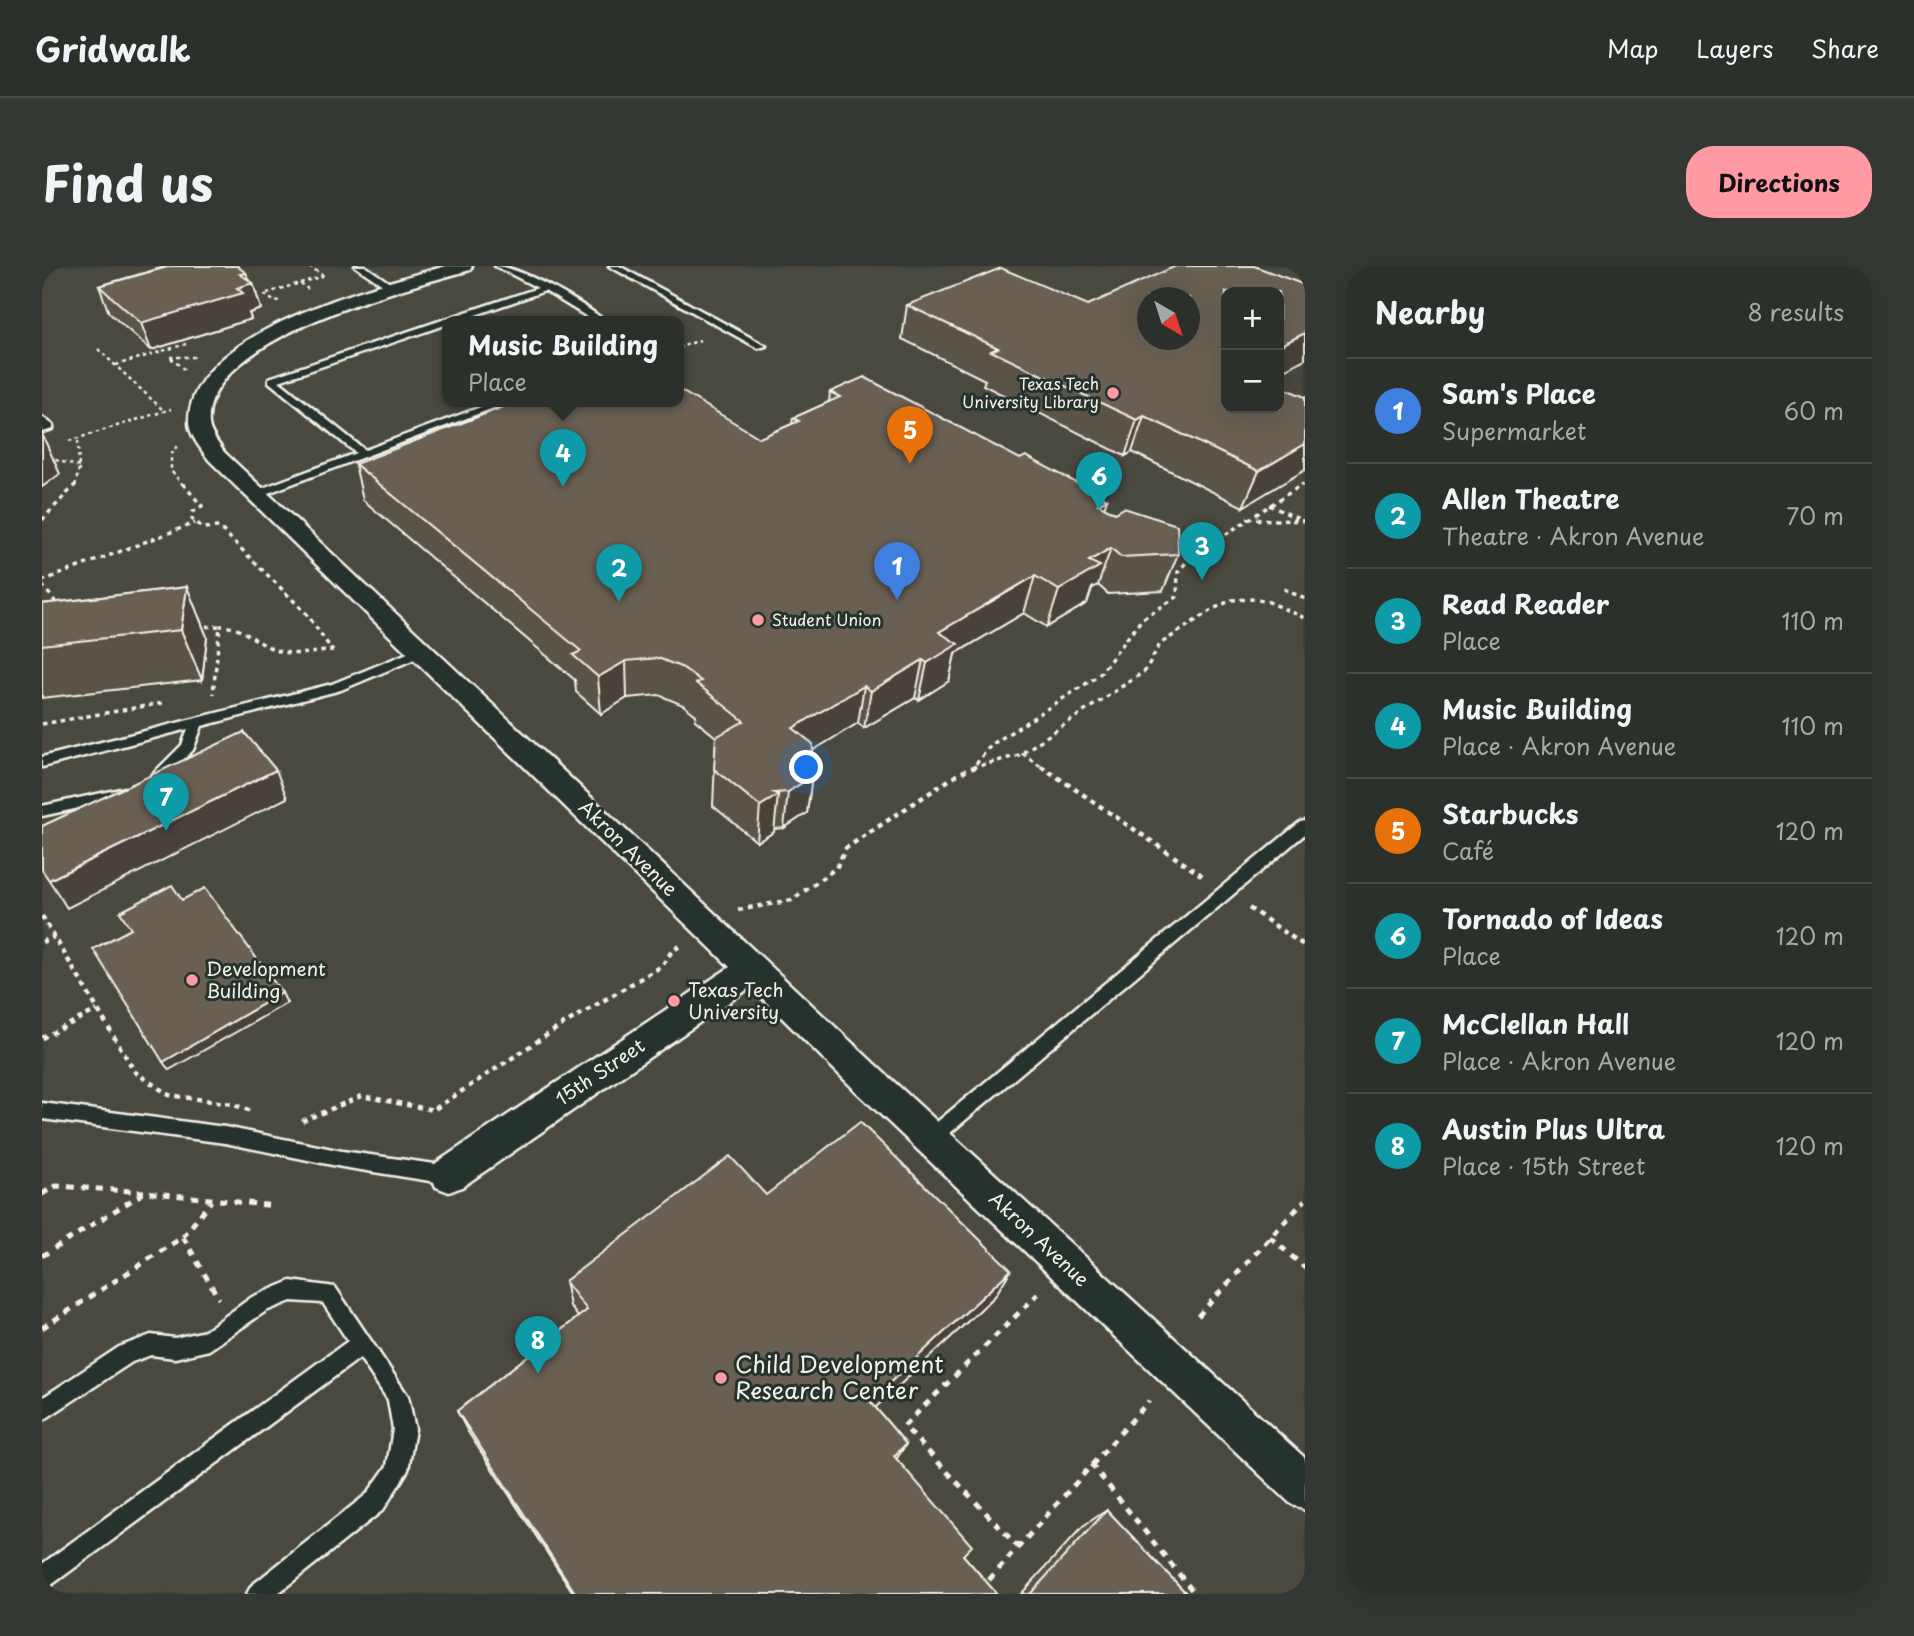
<!DOCTYPE html>
<meta charset="utf-8">
<style>
body{margin:0;font-family:"Playpen Sans",sans-serif;background:#343832;color:#f1f3f6}
.controls{position:absolute;right:21px;top:21px;display:grid;overflow:hidden;border-radius:14px;box-shadow:0 7px 28px #0002}
.controls button{width:63px;height:63px;display:grid;place-items:center;padding:0;border:0;border-bottom:2px solid #484b47;background:#2c302a;color:#f1f3f6;font:35px sans-serif}
.compass{position:absolute;left:1095px;top:21px;width:63px;height:63px;border-radius:50%;background:#2c302a;box-shadow:0 7px 28px #0002;rotate:141deg}
.you{position:absolute;left:765px;top:502px;width:24px;height:24px;margin:-18px;border:5px solid #fff;border-radius:50%;background:#1a73e8;box-shadow:0 0 0 10px #1a73e833}
.badge{display:grid;place-items:center;width:46px;height:46px;border-radius:50%;background:#ff9aa2;color:#fff;font-size:23px;font-weight:700}
.pin{position:absolute;translate:-50% -58px;filter:drop-shadow(0 2px 4px #0008)}
.pin::after{content:'';position:absolute;top:37px;width:24px;height:21px;background:inherit;clip-path:polygon(0 0,100% 0,50% 100%)}
.popup{position:absolute;left:400px;top:50px;width:242px;height:91px;box-sizing:border-box;display:grid;place-content:center;border-radius:14px;background:#2c302a;filter:drop-shadow(0 2px 5px #0005);font-size:23px;white-space:nowrap;color:#a6a9a8}
.popup b{font-size:26px;color:#f1f3f6}
.popup::after{content:'';position:absolute;left:50%;top:100%;margin-left:-14px;border:14px solid transparent;border-top-color:#2c302a}
.list{margin:0;padding:0;list-style:none}
h2{display:flex;justify-content:space-between;align-items:center;height:91px;margin:0;padding:0 28px;font-size:30px}
h2 small{font-size:23px;font-weight:400;color:#a6a9a8}
.list li{display:grid;grid-template-columns:46px 1fr auto;gap:21px;align-items:center;box-sizing:border-box;height:105px;padding:0 28px;border-top:2px solid #484b47}
.list b{display:block;font-size:26px;white-space:nowrap}
.list p{margin:0;font-size:23px;white-space:nowrap;color:#a6a9a8}
.list em{font-size:23px;font-style:normal;color:#a6a9a8}
.map{position:relative;flex:none;width:1263px;height:1328px;overflow:hidden;border-radius:28px}
header{display:flex;align-items:center;gap:42px;box-sizing:border-box;height:98px;padding:0 35px;background:#2c302a;border-bottom:2px solid #484b47}
header strong{font-size:33px}
nav{display:flex;gap:38px;margin-inline-start:auto;font-size:24px}
.intro{display:flex;align-items:center;justify-content:space-between;box-sizing:border-box;height:168px;padding:0 42px}
h1{margin:0;font-size:49px}
.button{padding:18px 32px;border-radius:28px;background:#ff9aa2;color:#111;font-size:24px;font-weight:700}
main{display:flex;gap:42px;padding:0 42px}
aside{flex:1;background:#2c302a;border-radius:28px;box-shadow:0 7px 28px #0002}
.map>svg:first-child{display:block}
.built{fill:#484a40;fill-rule:evenodd}
.lines{fill:none;stroke-linecap:round;stroke-linejoin:round}
.lane-casing{stroke:#f4f1e8;stroke-width:5}
.street-casing{stroke:#f4f1e8;stroke-width:5}
.path-far3{stroke:#f4f1e8;stroke-width:2.5;stroke-dasharray:3.5 3.5;stroke-linecap:butt}
.path-far2{stroke:#f4f1e8;stroke-width:3.5;stroke-dasharray:4.5 4.5;stroke-linecap:butt}
.path-far1{stroke:#f4f1e8;stroke-width:4.5;stroke-dasharray:5 5;stroke-linecap:butt}
.path{stroke:#f4f1e8;stroke-width:5;stroke-dasharray:7 7;stroke-linecap:butt}
.lane{fill:#26332d;fill-rule:evenodd}
.street{fill:#26332d;fill-rule:evenodd}
.wall{fill:#5a5347;stroke:#f4f1e8;stroke-width:2}
.shaded-wall{fill:#4a433a;stroke:#f4f1e8;stroke-width:2}
.building{fill:#696053;stroke:#f4f1e8;stroke-width:2;fill-rule:evenodd}
.poi-dot{fill:#ff9aa2;stroke:#26332d;stroke-width:2.5}
.labels{text-anchor:middle;stroke-width:6;stroke-linejoin:round;paint-order:stroke}
.far-poi-label{font-size:16px;fill:#f4f1e8;stroke:#26332d;text-anchor:end}
.street-label{font-size:19px;fill:#f4f1e8;stroke:#26332d}
.poi-label{font-size:19px;fill:#f4f1e8;stroke:#26332d;text-anchor:start}
.near-poi-label{font-size:23px;fill:#f4f1e8;stroke:#26332d;text-anchor:start}
</style>
<header>
<strong>Gridwalk</strong>
<nav><a>Map</a><a>Layers</a><a>Share</a></nav>
</header>
<div class="intro"><h1>Find us</h1><a class="button">Directions</a></div>
<main>
<div class="map">
<svg width="1263" height="1328" viewBox="0 0 1263 1328">
<rect width="100%" height="100%" fill="#3a4038"/>
<filter id="ink" filterUnits="userSpaceOnUse"><feTurbulence type="fractalNoise" baseFrequency=".0143" numOctaves="2"/><feDisplacementMap in="SourceGraphic" scale="14" xChannelSelector="R" yChannelSelector="G"/><feConvolveMatrix kernelMatrix="1 2 1 2 8 2 1 2 1" color-interpolation-filters="sRGB"/></filter>
<g filter="url(#ink)">
<path class="built" d="M 0,0 L 1263,0 L 1263,1328 L 0,1328 ZM 1184,26 L 1237,26 L 1237,142 L 1184,142 ZM 1106,32 L 1148,32 L 1148,74 L 1106,74 ZM 406,55 L 636,55 L 636,135 L 406,135 Z"/>
<g class="lines">
<defs>
<path id="lane" d="M 313,0 L 323,0 L 355,22 L 348,24 Z
M 453,0 C 478,0 543,38 563,55 L 552,55 L 503,25 L 416,55 L 406,55 L 406,58 L 237,115 L 323,184 L 455,135 L 470,135 L 218,230 L 210,230 L 210,226 L 314,187 L 227,116 L 227,112 L 496,22 Z
M 567,0 L 577,0 L 724,80 L 716,82 Z
M 0,151 L 11,159 L 11,163 L 0,166 Z
M 378,382 L 384,386 L 382,389 L 299,424 L 160,460 L 151,484 L 118,517 L 113,518 L 106,513 L 140,479 L 146,463 L 0,501 L 0,491 L 290,418 Z
M 83,522 L 90,527 L 88,531 L 0,550 L 0,540 Z
M 1263,555 L 1263,568 L 895,878 L 889,880 L 883,878 L 880,872 L 883,866 L 1258,556 Z
M 0,837 L 183,861 L 300,885 L 407,900 L 414,903 L 416,909 L 414,915 L 407,918 L 300,901 L 183,877 L 0,853 Z
M 249,1015 L 293,1021 L 366,1130 L 373,1163 L 366,1204 L 341,1244 L 235,1328 L 205,1328 L 209,1320 L 325,1228 L 345,1200 L 351,1163 L 346,1134 L 318,1092 L 8,1320 L 0,1323 L 0,1298 L 306,1075 L 281,1037 L 249,1035 L 224,1045 L 167,1084 L 133,1092 L 109,1089 L 90,1096 L 0,1155 L 0,1132 L 77,1081 L 109,1069 L 133,1072 L 163,1065 L 210,1031 Z"/>
<path id="street" d="M 404,0 L 430,0 L 428,4 C 365,22 159,72 167,158 C 168,168 177,178 182,186 L 840,805 L 1263,1192 L 1263,1244 L 1248,1237 L 816,827 L 709,721 L 420,921 L 407,926 L 394,921 L 389,909 L 394,897 L 688,701 L 167,194 C 160,184 147,169 147,156 C 146,65 335,20 404,0 Z"/>
</defs>
<use href="#lane" class="lane-casing"/>
<use href="#street" class="street-casing"/>
<path class="path-far3" d="M 267,0 L 282,10
M 258,17 L 266,23
M 237,34 L 233,36 L 222,28 L 281,10
M 636,82 L 658,74
M 56,83 L 121,144
M 128,91 L 155,91
M 129,92 L 144,105
M 74,99 L 144,78
M 27,175 L 129,143
M 135,180 L 129,189 L 129,205 L 142,220
M 0,190 L 38,201
M 33,220 L 37,203 L 36,173
M 1258,220 L 1263,217"/>
<path class="path-far2" d="M 141,218 L 160,240 L 151,246 L 150,253 L 161,262 L 177,261 L 264,347 L 290,384 C 270,387 248,391 229,382 C 211,374 199,360 178,360
M 1227,239 L 1259,254
M 1205,253 L 1263,255
M 0,254 L 34,218
M 0,315 L 153,257
M 0,319 L 17,340
M 1242,323 L 1263,333
M 155,361 L 178,360 L 171,428
M 0,458 L 121,437
M 980,487 L 1002,502
M 934,498 L 949,479 L 1056,410 L 1100,353 L 1135,331 L 1136,306 L 1149,291 L 1261,218
M 930,502 L 977,489 L 1103,405 L 1118,378 L 1171,343 L 1190,334 L 1211,333 L 1227,336 L 1263,352"/>
<path class="path-far1" d="M 999,500 L 1162,611
M 1207,642 L 1263,680
M 696,644 L 750,634 L 794,602 L 804,582 L 916,508 L 936,500
M 0,650 L 93,806 L 127,829 L 190,838 L 209,845
M 0,676 L 12,671
M 0,772 L 55,744
M 260,855 L 320,830 L 391,844 L 520,759 L 620,700 L 630,685 L 638,680"/>
<path class="path" d="M 0,928 L 14,920 L 102,926
M 141,971 L 169,935
M 1228,971 L 1263,1002
M 0,990 L 103,926 L 233,940
M 1156,1050 L 1263,934
M 0,1062 L 141,971 L 177,1033
M 1049,1198 L 1153,1328
M 977,1282 L 862,1160 L 996,1028
M 947,1314 L 1107,1135"/>
<use href="#lane" class="lane"/>
<use href="#street" class="street"/>
</g>
<path class="wall" d="M 126,0 L 197,0 L 196,0 L 206,14 L 211,17 L 219,43 L 207,47 L 209,53 L 109,84 L 67,47 L 57,20 Z
M 1237,26 L 1184,142 L 1263,131 L 1201,241 L 1090,186 L 1083,190 L 941,119 L 943,114 L 860,73 L 865,39 L 1046,39 Z
M 788,126 L 978,193 L 1065,233 L 1062,241 L 1136,288 L 1121,325 L 1066,328 L 1056,319 L 1050,322 L 1045,337 L 1005,361 L 982,347 L 913,388 L 907,415 L 877,434 L 873,432 L 822,462 L 816,457 L 771,484 L 770,510 L 765,547 L 742,562 L 732,563 L 732,566 L 715,576 L 671,540 L 674,471 L 653,454 L 654,449 L 641,439 L 617,429 L 585,432 L 559,448 L 534,426 L 533,414 L 321,234 L 313,198 L 718,172 L 750,158 L 751,152 L 787,136 Z
M 145,321 L 165,371 L 160,414 L 0,432 L 0,338 Z
M 724,929 L 953,1030 L 833,1141 L 864,1178 L 854,1193 L 921,1289 L 955,1328 L 532,1328 L 426,1166 L 415,1145 L 536,1051 L 528,1040 L 523,1015 Z
M 1065,1244 L 1145,1328 L 979,1328 L 1041,1260 Z"/>
<path class="shaded-wall" d="M 204,7 L 208,18 L 211,17 L 219,43 L 207,47 L 209,53 L 109,84 L 99,57 L 198,8 Z
M 1263,67 L 1263,93 L 1237,107 L 1237,80 Z
M 1102,150 L 1090,186 L 1083,190 L 1095,154 Z
M 0,168 L 18,208 L 0,221 Z
M 1263,178 L 1263,204 L 1201,241 L 1217,205 Z
M 1065,233 L 1053,269 L 1056,238 Z
M 1069,282 L 1056,319 L 1050,322 L 1045,337 L 1005,361 L 1017,324 L 1047,295 Z
M 993,310 L 982,347 L 913,388 L 907,415 L 877,434 L 885,397 L 897,366 Z
M 145,321 L 165,371 L 160,414 L 139,364 Z
M 881,394 L 873,432 L 822,462 L 829,425 Z
M 584,395 L 585,432 L 559,448 L 556,411 Z
M 822,420 L 816,457 L 747,499 L 751,462 Z
M 234,504 L 245,532 L 25,642 L 7,614 Z
M 770,510 L 765,547 L 742,562 L 746,526 Z
M 736,529 L 732,566 L 715,576 L 718,540 Z
M 240,727 L 245,737 L 127,804 L 121,796 Z
M 969,1004 L 953,1030 L 818,1156 L 828,1135 Z
M 864,1178 L 852,1197 L 852,1190 Z"/>
<path class="building" d="M 129,0 L 195,0 L 204,7 L 198,8 L 211,17 L 195,22 L 201,27 L 99,57 L 57,20 Z
M 1134,0 L 1212,0 L 1263,19 L 1263,67 L 1237,80 L 1237,26 L 1184,26 L 1184,142 L 1237,142 L 1237,120 L 1263,131 L 1263,178 L 1217,205 L 1102,150 L 1095,154 L 949,85 L 956,82 L 865,39 L 959,2 L 1046,39 ZM 1105,32 L 1147,32 L 1147,74 L 1105,74 Z
M 822,111 L 978,193 L 984,190 L 1065,233 L 1056,238 L 1073,247 L 1082,242 L 1135,259 L 1136,288 L 1079,291 L 1069,282 L 1047,295 L 1058,300 L 1017,324 L 993,310 L 897,366 L 916,378 L 885,397 L 881,394 L 829,425 L 822,420 L 751,462 L 771,478 L 770,510 L 746,526 L 732,527 L 736,529 L 718,540 L 672,503 L 674,471 L 702,455 L 654,417 L 659,415 L 641,402 L 616,392 L 584,395 L 556,411 L 531,389 L 539,385 L 313,198 L 477,135 L 636,135 L 636,123 L 718,172 L 757,155 L 751,152 L 798,131 L 788,126 Z
M 145,321 L 139,364 L 0,379 L 0,338 Z
M 202,466 L 234,504 L 7,614 L 0,604 L 0,560 Z
M 130,619 L 140,634 L 163,622 L 240,727 L 121,796 L 51,683 L 89,663 L 78,646 Z
M 818,856 L 969,1004 L 828,1135 L 864,1178 L 852,1190 L 930,1280 L 921,1289 L 955,1328 L 534,1328 L 415,1145 L 545,1044 L 523,1015 L 688,890 L 724,929 Z
M 1065,1244 L 1145,1328 L 988,1328 Z"/>
</g>
<g class="poi-dot">
<circle cx="1071" cy="127" r="7"/>
<circle cx="716" cy="354" r="7"/>
<circle cx="150" cy="714" r="7"/>
<circle cx="632" cy="735" r="7"/>
<circle cx="679" cy="1112" r="7"/>
</g>
<g class="labels">
<g class="far-poi-label">
<text x="1057" y="124">Texas Tech<tspan x="1057" dy="18">University Library</tspan></text>
<text x="730" y="360" text-anchor="start">Student Union</text>
</g>
<g class="street-label">
<text transform="translate(586 582) rotate(44)" y="7">Akron Avenue</text>
<text transform="translate(558 806) rotate(-34)" y="7">15th Street</text>
<text transform="translate(997 973) rotate(43)" y="7">Akron Avenue</text>
</g>
<g class="poi-label">
<text x="164" y="710">Development<tspan x="164" dy="22">Building</tspan></text>
<text x="646" y="731">Texas Tech<tspan x="646" dy="22">University</tspan></text>
</g>
<g class="near-poi-label">
<text x="693" y="1107">Child Development<tspan x="693" dy="26">Research Center</tspan></text>
</g>
</g>
</svg>
<div class="controls">
<button>+</button>
<button>−</button>
</div>
<svg class="compass" viewBox="-18 -18 36 36"><path d="M0-13l5 13h-10z" fill="#e53935"/><path d="M0 13l5-13h-10z" fill="#a6a9a8"/></svg>
<div class="you"></div>
<div class="pin badge" style="left:855px;top:334px;background:#3f7fe0">1</div>
<div class="pin badge" style="left:577px;top:336px;background:#0f9aa8">2</div>
<div class="pin badge" style="left:1160px;top:314px;background:#0f9aa8">3</div>
<div class="pin badge" style="left:521px;top:221px;background:#0f9aa8">4</div>
<div class="popup"><b>Music Building</b>Place</div>
<div class="pin badge" style="left:868px;top:198px;background:#e8710a">5</div>
<div class="pin badge" style="left:1057px;top:244px;background:#0f9aa8">6</div>
<div class="pin badge" style="left:124px;top:565px;background:#0f9aa8">7</div>
<div class="pin badge" style="left:496px;top:1108px;background:#0f9aa8">8</div>
</div>
<aside>
<h2>Nearby<small>8 results</small></h2>
<ul class="list">
<li><span class="badge" style="background:#3f7fe0">1</span><div><b>Sam's Place</b><p>Supermarket</p></div><em>60 m</em></li>
<li><span class="badge" style="background:#0f9aa8">2</span><div><b>Allen Theatre</b><p>Theatre · Akron Avenue</p></div><em>70 m</em></li>
<li><span class="badge" style="background:#0f9aa8">3</span><div><b>Read Reader</b><p>Place</p></div><em>110 m</em></li>
<li><span class="badge" style="background:#0f9aa8">4</span><div><b>Music Building</b><p>Place · Akron Avenue</p></div><em>110 m</em></li>
<li><span class="badge" style="background:#e8710a">5</span><div><b>Starbucks</b><p>Café</p></div><em>120 m</em></li>
<li><span class="badge" style="background:#0f9aa8">6</span><div><b>Tornado of Ideas</b><p>Place</p></div><em>120 m</em></li>
<li><span class="badge" style="background:#0f9aa8">7</span><div><b>McClellan Hall</b><p>Place · Akron Avenue</p></div><em>120 m</em></li>
<li><span class="badge" style="background:#0f9aa8">8</span><div><b>Austin Plus Ultra</b><p>Place · 15th Street</p></div><em>120 m</em></li>
</ul>
</aside>
</main>
